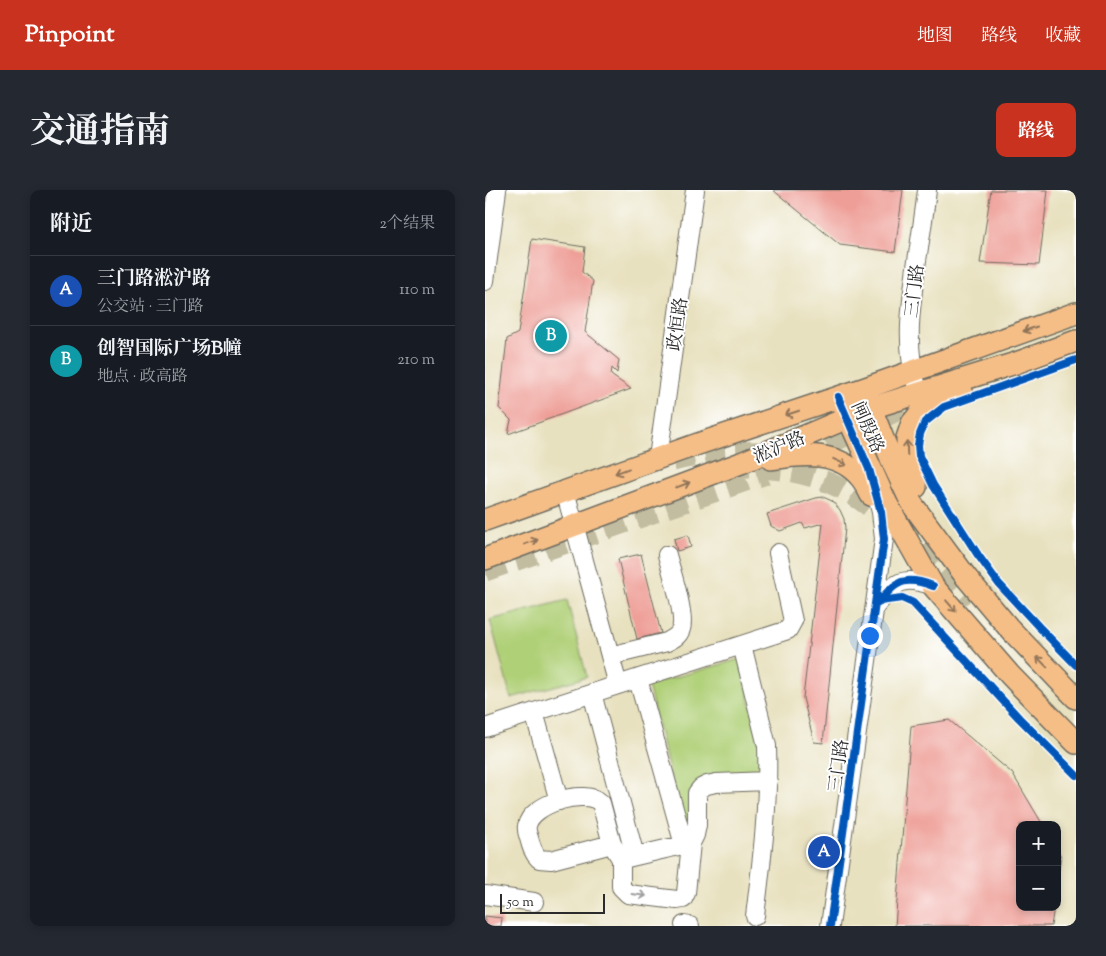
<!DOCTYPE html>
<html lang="zh">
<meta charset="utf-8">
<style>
body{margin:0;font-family:"Sorts Mill Goudy","Noto Serif SC",serif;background:#242831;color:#f1f3f6}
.controls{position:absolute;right:15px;bottom:15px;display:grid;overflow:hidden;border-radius:10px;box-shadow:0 2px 8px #0003}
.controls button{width:45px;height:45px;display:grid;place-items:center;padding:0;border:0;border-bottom:1px solid #363941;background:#171b24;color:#f1f3f6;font:25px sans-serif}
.scale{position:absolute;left:15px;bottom:12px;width:105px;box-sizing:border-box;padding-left:5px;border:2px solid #2b2b2b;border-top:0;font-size:14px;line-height:18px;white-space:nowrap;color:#2b2b2b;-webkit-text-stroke:4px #fff;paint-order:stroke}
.you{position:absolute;left:384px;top:445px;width:18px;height:18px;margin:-12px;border:4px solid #fff;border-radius:50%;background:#1a73e8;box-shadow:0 0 0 8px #1a73e833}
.badge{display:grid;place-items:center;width:32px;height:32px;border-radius:50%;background:#c8321e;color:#fff;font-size:16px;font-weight:700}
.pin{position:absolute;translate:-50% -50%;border:2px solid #fff;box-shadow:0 1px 5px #0006}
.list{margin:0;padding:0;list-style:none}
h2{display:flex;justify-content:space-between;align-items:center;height:65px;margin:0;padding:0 20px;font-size:21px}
h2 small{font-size:16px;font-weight:400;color:#9ea1a6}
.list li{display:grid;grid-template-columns:32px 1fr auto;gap:15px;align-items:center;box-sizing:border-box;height:70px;padding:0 20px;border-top:1px solid #363941}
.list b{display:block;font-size:19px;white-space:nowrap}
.list p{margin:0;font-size:16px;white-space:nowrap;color:#9ea1a6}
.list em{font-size:16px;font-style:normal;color:#9ea1a6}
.map{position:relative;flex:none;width:591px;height:736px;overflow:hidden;border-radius:10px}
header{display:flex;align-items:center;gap:30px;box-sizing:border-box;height:70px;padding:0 25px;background:#c8321e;color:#fff}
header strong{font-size:24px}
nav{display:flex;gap:28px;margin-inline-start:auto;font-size:18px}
.intro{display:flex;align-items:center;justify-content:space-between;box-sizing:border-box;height:120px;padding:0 30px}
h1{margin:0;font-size:35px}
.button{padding:12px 22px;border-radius:10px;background:#c8321e;color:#fff;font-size:18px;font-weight:700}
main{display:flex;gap:30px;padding:0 30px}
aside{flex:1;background:#171b24;border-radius:10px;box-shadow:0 2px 8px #0003}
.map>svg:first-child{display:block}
.green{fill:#b0d078;stroke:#6e7e52}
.building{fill:#ee9e96}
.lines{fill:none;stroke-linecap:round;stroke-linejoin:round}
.major-tunnel{stroke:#c2bda1;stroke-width:21;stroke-dasharray:21 11;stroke-linecap:butt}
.minor-casing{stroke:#6d6b5f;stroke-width:20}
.major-casing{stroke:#6d6b5f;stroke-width:24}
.minor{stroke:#fff;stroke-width:18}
.major{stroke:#f6be87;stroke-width:21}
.cycleway-casing{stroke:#fff;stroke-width:11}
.cycleway{stroke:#0057b8;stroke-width:8}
.oneway{stroke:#907459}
.oneway2{stroke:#a0a0a0}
.labels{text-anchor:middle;stroke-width:4;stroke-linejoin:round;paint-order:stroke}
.street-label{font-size:18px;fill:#2b2b2b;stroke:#fff}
</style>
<header>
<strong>Pinpoint</strong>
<nav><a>地图</a><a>路线</a><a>收藏</a></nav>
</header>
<div class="intro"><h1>交通指南</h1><a class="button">路线</a></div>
<main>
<aside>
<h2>附近<small>2个结果</small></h2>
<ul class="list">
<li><span class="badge" style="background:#1a4fb4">A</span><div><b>三门路淞沪路</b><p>公交站 · 三门路</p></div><em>110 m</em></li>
<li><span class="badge" style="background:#0f9aa8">B</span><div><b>创智国际广场B幢</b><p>地点 · 政高路</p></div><em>210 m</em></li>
</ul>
</aside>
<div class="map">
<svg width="591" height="736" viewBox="0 0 591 736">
<rect width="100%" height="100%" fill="#fff"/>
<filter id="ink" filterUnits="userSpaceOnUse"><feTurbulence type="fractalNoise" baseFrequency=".02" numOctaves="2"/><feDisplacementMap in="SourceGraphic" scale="10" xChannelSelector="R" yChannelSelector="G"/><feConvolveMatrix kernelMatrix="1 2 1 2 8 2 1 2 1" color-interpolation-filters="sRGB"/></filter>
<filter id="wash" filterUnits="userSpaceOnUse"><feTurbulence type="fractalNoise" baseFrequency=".0096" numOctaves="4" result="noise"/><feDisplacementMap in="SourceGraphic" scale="20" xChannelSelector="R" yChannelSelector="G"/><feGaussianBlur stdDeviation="1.12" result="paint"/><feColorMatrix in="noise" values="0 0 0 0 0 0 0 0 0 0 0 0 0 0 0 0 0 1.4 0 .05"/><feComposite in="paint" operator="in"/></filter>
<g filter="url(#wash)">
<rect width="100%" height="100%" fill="#e8e1bf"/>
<path class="green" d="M 82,410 L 102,487 L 26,508 L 5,430 Z
M 255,469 L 278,568 L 276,583 L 222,589 L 207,635 L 198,637 L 163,495 Z"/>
<g id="blocks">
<path class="building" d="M 288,0 L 418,0 L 410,62 L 355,55 Z
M 506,0 L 563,0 L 554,75 L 495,73 Z
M 47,49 L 100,57 L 97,82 L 108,91 L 100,142 L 134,170 L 132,183 L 127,178 L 126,185 L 146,199 L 23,244 L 26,230 L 14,218 L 22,149 L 33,143 Z
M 338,307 L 347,311 L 355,320 L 359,329 L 360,338 L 338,553 L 329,552 L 318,508 L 338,333 L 320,338 L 317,333 L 295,341 L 286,336 L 282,324 L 331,308 Z
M 203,345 L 206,357 L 192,361 L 189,349 Z
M 156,364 L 176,443 L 152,449 L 133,369 Z
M 464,530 L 527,583 L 558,635 L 535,635 L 535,717 L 569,717 L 566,736 L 410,736 L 426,536 Z
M 572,660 L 576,666 L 573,686 L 572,686 Z
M 0,726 L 17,728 L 16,736 L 0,736 Z"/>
</g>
</g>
<g filter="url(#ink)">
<use href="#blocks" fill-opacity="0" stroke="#6d6b5f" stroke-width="1"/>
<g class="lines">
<path class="major-tunnel" d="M 313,269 L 436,209
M 188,271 C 220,263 252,259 284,263
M 244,279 C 308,274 362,290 407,337
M 416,333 L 487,409
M 0,381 L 281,284"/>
<defs>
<path id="minor" d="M 0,91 L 12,0
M 431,193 C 420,154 426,116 431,77 C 435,51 439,26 442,0
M 173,268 L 210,0
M 80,301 L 133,495
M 390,417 C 410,393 416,384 448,396
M 257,455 L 282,556 C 284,614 277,670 270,726
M 125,466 L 182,452 C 188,449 194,446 196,439 C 201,426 186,380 182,365
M 153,489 L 199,655
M 107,503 L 150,666
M 49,522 L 74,611
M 0,538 L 303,440 L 308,431 L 293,363
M 127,654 L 66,670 L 54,669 C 48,663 46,656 44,648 C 43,645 41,640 42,636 C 46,613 101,598 116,613 L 127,654 L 136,669 L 136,697 L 143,704 L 192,710 L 198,709 L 201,703 L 206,653 L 210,645 L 212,635 L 212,603 L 216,598 L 222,595 L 231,593 L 283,591
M 138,669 L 206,653
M 0,705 L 49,712
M 199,735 L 205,736
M 345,736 L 399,349 L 396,322 L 391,303"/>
<path id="major" d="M 381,206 L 409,276 L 427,314 L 481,387 L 523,437 L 591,508
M 357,214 L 402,314 L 448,396 L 525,485 L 591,553
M 286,269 C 318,264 353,260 376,288 C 380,293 383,299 386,305
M 431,297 L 423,273 L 422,248 L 427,233 L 440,217 L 477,202
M 0,330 L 213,254 L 378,199 L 591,123
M 0,369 L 256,273 L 386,218 L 531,173 L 591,151"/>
</defs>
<use href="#minor" class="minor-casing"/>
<use href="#major" class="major-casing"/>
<use href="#minor" class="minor"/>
<use href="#major" class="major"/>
<defs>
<path id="cycleway" d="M 591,170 L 459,217 L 440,232 L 435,244 L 433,255 L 434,266 L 448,295 L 493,365 L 514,394 L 554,437 L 591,475
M 395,411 L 417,408 L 428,413 L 534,528 L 591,585
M 393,413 C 411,391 419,385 448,396
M 345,736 L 399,349 L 396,322 L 384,279 L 353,207"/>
</defs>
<use href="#cycleway" class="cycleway-casing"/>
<use href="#cycleway" class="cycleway"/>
</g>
<defs><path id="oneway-shaft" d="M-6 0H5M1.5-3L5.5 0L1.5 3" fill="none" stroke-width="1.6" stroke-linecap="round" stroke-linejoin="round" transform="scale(1.25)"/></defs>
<g class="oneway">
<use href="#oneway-shaft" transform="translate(545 139) rotate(161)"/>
<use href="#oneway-shaft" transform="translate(307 223) rotate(162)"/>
<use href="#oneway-shaft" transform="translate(422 258) rotate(-92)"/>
<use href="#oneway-shaft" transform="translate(355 272) rotate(25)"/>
<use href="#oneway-shaft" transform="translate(137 281) rotate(160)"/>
<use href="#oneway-shaft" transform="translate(198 295) rotate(-21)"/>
<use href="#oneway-shaft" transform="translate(46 352) rotate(-20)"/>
<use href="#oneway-shaft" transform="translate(466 416) rotate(49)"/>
<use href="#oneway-shaft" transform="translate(557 472) rotate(-134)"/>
</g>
<use class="oneway2" href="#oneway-shaft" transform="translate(154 705) rotate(7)"/>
</g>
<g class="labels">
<g class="street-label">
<text transform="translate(429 101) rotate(-83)" y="6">三门路</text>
<text transform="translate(192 134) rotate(-82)" y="6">政恒路</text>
<text transform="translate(383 237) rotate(66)" y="6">闸殷路</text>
<text transform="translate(294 257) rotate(-23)" y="6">淞沪路</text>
<text transform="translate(353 576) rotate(-82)" y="6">三门路</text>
</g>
</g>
</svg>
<div class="controls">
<button>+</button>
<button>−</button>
</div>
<div class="scale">50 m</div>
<div class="you"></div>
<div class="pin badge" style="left:339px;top:662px;background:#1a4fb4">A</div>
<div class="pin badge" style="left:66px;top:146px;background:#0f9aa8">B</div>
</div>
</main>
